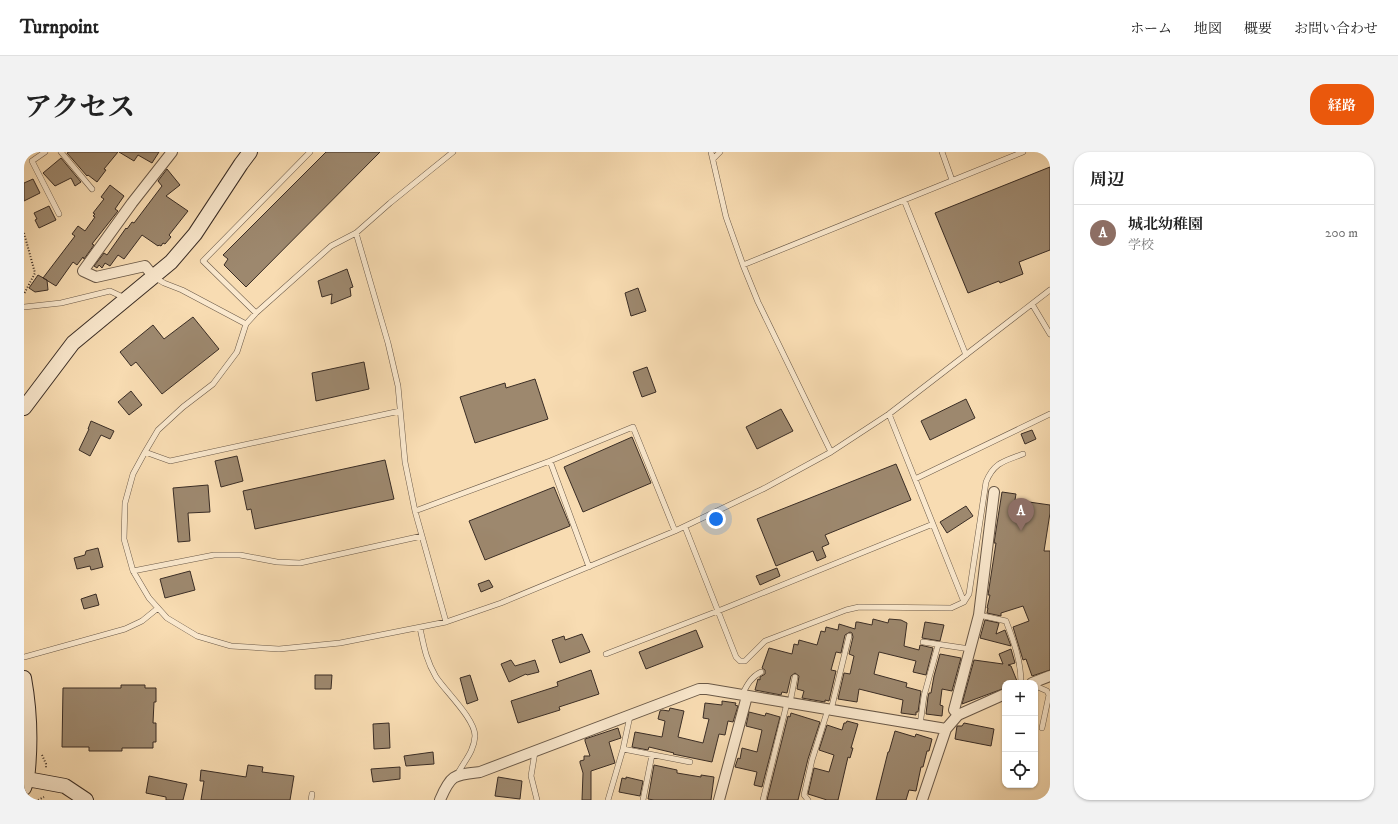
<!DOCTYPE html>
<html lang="ja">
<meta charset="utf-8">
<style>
body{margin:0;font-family:"IM FELL DW Pica","Noto Serif JP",serif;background:#f2f2f2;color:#222}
.controls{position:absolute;right:12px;bottom:12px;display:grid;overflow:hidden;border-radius:8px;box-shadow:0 1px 3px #0004}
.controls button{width:36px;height:36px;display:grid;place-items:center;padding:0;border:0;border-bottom:1px solid #e0e0e0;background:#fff;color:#222;font:20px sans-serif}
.you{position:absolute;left:692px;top:367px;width:14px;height:14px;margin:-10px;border:3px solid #fff;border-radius:50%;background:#1a73e8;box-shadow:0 0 0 6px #1a73e833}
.badge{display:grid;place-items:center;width:26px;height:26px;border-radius:50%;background:#ea580c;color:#fff;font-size:13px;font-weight:700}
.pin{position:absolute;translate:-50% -33px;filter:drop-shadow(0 1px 2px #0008)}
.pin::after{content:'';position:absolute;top:21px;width:14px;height:12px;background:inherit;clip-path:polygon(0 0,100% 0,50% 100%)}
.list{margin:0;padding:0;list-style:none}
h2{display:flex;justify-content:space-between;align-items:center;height:52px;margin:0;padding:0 16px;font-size:17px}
h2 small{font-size:13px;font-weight:400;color:#767676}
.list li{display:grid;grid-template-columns:26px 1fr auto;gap:12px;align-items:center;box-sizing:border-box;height:56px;padding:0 16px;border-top:1px solid #e0e0e0}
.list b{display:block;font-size:15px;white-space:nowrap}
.list p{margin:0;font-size:13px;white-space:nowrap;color:#767676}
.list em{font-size:13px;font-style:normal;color:#767676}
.icon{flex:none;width:22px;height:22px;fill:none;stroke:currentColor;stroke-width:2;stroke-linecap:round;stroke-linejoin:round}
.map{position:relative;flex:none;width:1026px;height:648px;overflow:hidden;border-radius:16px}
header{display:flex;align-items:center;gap:24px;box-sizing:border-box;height:56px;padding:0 20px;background:#fff;border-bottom:1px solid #e0e0e0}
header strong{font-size:19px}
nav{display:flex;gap:22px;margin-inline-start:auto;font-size:14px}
.intro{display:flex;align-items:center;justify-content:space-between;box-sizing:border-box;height:96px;padding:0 24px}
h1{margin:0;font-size:28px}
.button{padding:10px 18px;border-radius:16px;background:#ea580c;color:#fff;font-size:14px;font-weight:700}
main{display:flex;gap:24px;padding:0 24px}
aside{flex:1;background:#fff;border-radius:16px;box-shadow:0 1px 3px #0004}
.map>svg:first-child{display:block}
.building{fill:#9d886e;stroke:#3a2d25}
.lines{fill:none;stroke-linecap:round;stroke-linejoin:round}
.lane-casing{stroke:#6a5948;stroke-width:6}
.street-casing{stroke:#6a5948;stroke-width:12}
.secondary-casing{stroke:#3a2d25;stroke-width:16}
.path{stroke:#3a2d25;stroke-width:2;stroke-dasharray:1 2;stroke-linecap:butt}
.lane{stroke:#fae8cd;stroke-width:5}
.street{stroke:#fae8cd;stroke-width:10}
.secondary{stroke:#fae8cd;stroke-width:14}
</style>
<header>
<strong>Turnpoint</strong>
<nav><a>ホーム</a><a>地図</a><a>概要</a><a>お問い合わせ</a></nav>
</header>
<div class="intro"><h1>アクセス</h1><a class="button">経路</a></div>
<main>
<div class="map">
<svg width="1026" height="648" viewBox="0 0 1026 648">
<rect width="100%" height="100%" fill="#f8dcb2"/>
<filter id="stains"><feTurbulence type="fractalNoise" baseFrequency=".005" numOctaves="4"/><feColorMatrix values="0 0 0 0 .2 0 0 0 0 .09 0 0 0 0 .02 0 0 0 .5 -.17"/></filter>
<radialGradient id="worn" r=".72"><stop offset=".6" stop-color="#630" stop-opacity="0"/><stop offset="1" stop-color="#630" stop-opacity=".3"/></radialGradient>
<path class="building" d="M 45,0 L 94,0 L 80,17 L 82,18 L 73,30 L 64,23 L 63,24 L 43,1 Z
M 95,0 L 135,0 L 128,11 L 114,3 L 110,9 Z
M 302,0 L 356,0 L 222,135 L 200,113 L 204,107 L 199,103 Z
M 37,6 L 57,30 L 51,34 L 47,26 L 31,34 L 19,21 Z
M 1026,15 L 1026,98 L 995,110 L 999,122 L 976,131 L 975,129 L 944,141 L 911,61 Z
M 143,17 L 156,33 L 142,44 L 164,59 L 145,83 L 147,85 L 141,92 L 139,91 L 137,94 L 135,93 L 134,94 L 118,83 L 100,107 L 94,103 L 86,114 L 81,111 L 78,116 L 75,113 L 73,116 L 70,114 L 80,101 L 83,103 L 102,76 L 103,77 L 108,70 L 110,71 L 138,34 L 134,29 Z
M 9,27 L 16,41 L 0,49 L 0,31 Z
M 86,33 L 100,44 L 91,57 L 94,59 L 68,92 L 70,93 L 60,107 L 59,105 L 53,113 L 49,110 L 32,134 L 19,126 L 51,84 L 48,82 L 54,74 L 61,79 L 71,65 L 69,64 L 71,62 L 69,61 L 80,47 L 77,45 Z
M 25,54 L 32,68 L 15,76 L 11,68 L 13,67 L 10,61 Z
M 323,117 L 329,135 L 326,136 L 327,144 L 307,152 L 308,142 L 298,145 L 294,129 Z
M 14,123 L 23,128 L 24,138 L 11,140 L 5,136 Z
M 614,136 L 622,159 L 607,164 L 601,141 Z
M 169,165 L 195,197 L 138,242 L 112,210 L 107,214 L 96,200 L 129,173 L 140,187 Z
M 340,210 L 345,237 L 292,249 L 288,221 Z
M 623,215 L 632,240 L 618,245 L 609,220 Z
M 511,227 L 524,267 L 451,291 L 436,245 L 481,231 L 482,236 Z
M 107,239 L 118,253 L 105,263 L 94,250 Z
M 942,247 L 951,266 L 906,288 L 897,269 Z
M 757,257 L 769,279 L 733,297 L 722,275 Z
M 67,269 L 90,279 L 86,287 L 77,283 L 66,304 L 55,298 L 65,277 L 64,277 Z
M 1008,278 L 1012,287 L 1001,292 L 997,282 Z
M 608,285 L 627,331 L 559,360 L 540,315 Z
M 213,304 L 219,329 L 197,335 L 191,309 Z
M 361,308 L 370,347 L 231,377 L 227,357 L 223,358 L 219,339 Z
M 872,312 L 887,348 L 801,383 L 805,392 L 798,395 L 802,405 L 793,409 L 789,399 L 752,414 L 733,367 Z
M 184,333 L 186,360 L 164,361 L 166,389 L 154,390 L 149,336 Z
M 530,335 L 546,374 L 461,408 L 445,369 Z
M 978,340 L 992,342 L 991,348 L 1026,353 L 1026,361 L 1020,399 L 1026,399 L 1026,518 L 1008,524 L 1002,507 L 999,508 L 989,475 L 1005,469 L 999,454 L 977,461 L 977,464 L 963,461 L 964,456 L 963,456 L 966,443 L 964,443 L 972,391 L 970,391 Z
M 942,354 L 949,364 L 923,381 L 916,370 Z
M 74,396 L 79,415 L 67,418 L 66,414 L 53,417 L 50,406 L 61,403 L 62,399 Z
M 753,416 L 756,424 L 736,433 L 732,424 Z
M 166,419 L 171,438 L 141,446 L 136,427 Z
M 465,428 L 469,435 L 457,440 L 454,432 Z
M 72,442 L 75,453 L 60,457 L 57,447 Z
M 849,467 L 864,471 L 865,467 L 877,468 L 883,471 L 880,494 L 895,498 L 896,493 L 909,496 L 902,523 L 889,520 L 892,509 L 855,500 L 850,522 L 883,531 L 882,535 L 897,539 L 894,560 L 892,560 L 892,563 L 877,561 L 879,548 L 835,537 L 833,550 L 814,547 L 820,521 L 826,522 L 830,504 L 825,502 L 829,485 L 828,481 L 826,480 L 821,483 L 817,501 L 812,500 L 807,518 L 812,519 L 805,549 L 801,548 L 801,550 L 778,546 L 780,539 L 773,537 L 775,524 L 771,521 L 767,524 L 763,541 L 758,540 L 757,543 L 731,538 L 734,527 L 736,528 L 736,525 L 741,522 L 741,518 L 738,516 L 745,496 L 768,502 L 770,492 L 774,493 L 775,488 L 793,493 L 797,479 L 801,480 L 802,475 L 814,478 L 815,472 L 831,477 L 832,470 L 834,470 L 848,473 Z
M 961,468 L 975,471 L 972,482 L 981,478 L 987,494 L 956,486 Z
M 901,470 L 920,473 L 916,489 L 898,486 Z
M 672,478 L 679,495 L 622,517 L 615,500 Z
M 558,482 L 566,500 L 536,511 L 528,488 L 540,484 L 541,488 Z
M 987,497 L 991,511 L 984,513 L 987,514 L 993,529 L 987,531 L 981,531 L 981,536 L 938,552 L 950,508 L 979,512 L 975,502 Z
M 916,502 L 937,506 L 928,539 L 918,537 L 916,553 L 919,554 L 918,564 L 902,562 L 904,545 L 905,541 L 907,541 L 910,524 Z
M 487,508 L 491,514 L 511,508 L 515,520 L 503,523 L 502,522 L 485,530 L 477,512 Z
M 567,518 L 575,542 L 535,555 L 536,558 L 494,571 L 487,549 L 534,534 L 533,530 Z
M 291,523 L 308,523 L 307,537 L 291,537 Z
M 446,523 L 454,548 L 443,552 L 436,526 Z
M 97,533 L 121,533 L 121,536 L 132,536 L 132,550 L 130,550 L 129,571 L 132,571 L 132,590 L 129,590 L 129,596 L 98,596 L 98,599 L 65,599 L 65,595 L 38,595 L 39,536 L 97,536 Z
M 698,549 L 712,551 L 711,553 L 714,554 L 709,570 L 704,569 L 701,583 L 695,582 L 688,610 L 649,602 L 650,601 L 625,595 L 624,598 L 608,595 L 611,580 L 638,585 L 641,569 L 634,567 L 636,559 L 638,558 L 645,559 L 646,556 L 660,559 L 654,585 L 679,591 L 685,567 L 679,566 L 681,551 L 698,553 Z
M 725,560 L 741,564 L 742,561 L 756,565 L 738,635 L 730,633 L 733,620 L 711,615 L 714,606 L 716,607 L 718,596 L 733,600 L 738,578 L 722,574 Z
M 767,561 L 796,570 L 784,607 L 774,648 L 743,648 L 764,564 L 766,565 Z
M 823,569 L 834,572 L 827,596 L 829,596 L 826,606 L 824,605 L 814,648 L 803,648 L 784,642 L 790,616 L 805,620 L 810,603 L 795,598 L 803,573 L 818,578 L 820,571 L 822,571 Z
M 365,571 L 366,596 L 350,597 L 349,572 Z
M 940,571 L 970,577 L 967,594 L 931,587 L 933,574 L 938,574 Z
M 594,576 L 597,586 L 585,590 L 591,611 L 567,619 L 567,648 L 558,648 L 559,621 L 556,611 L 556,609 L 560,608 L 560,604 L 566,604 L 561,589 L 561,587 Z
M 871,579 L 891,585 L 892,582 L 908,587 L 905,599 L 903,599 L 899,615 L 897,615 L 892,639 L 885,638 L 882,648 L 852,648 L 864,600 L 865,600 Z
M 409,600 L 410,612 L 382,614 L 380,604 Z
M 224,613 L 239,615 L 238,620 L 270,624 L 266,648 L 177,648 L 180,629 L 176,629 L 177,618 L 222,625 Z
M 630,613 L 653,618 L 653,621 L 677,625 L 677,623 L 690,625 L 687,648 L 630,648 L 624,647 Z
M 376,615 L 376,627 L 349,630 L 347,617 Z
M 125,624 L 163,632 L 159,648 L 142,648 L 142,645 L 122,641 Z
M 474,625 L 498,629 L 496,647 L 471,644 Z
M 602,625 L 619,629 L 616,644 L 595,640 L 598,626 L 602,627 Z"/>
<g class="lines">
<defs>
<path id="lane" d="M 21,0 L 8,9 L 35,62
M 37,0 L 68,37
M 429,0 L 366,51 L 332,81 L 307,94 L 232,161 L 222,172 L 213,200 L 189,232 L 159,255 L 134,278 L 121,300 L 109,322 L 101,351 L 100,387 L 109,419 L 125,446 L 143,466 L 173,484 L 207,494 L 255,497 L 316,491 L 422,470 L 477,451 L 651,379 L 739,337 L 807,300 L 865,262 L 1026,138
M 687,0 L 702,65 L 719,113 L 734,150 L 807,300
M 918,0 L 928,28
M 689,7 L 696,0
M 880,48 L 942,203
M 332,81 L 364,191 L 374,234 L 381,310 L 391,359 L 422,470
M 719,113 L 999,0
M 130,125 L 140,131 L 158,138 L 222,172
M 1008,152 L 1026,182
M 0,155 L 37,151 L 86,139 L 101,146
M 232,161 L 179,109 L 286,0
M 865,262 L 940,450
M 121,300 L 146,309 L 376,259
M 526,309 L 565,415
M 891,327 L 1026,262
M 391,359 L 526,309 L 609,275 L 651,379
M 661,375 L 712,505 L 716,509 L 721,509 L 741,489 L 822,458 L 835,455 L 927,456 L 940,450 L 945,442 L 962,330 C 970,310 981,309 999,302
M 109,419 L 190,403 L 216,403 L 253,410 L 276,411 L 398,384
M 955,463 L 982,469 C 990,490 997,509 997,531
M 396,476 C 400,495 402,508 412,525 C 422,540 451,567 451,584 C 450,600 440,609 433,623
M 899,490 L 946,497
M 582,502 L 694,459 L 909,372
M 0,505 L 101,477 L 118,469 L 134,456
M 1010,530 L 1014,535 L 1023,539 L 1025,543 L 1018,576
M 718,543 C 723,533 727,525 737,520
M 766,551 L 771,525
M 807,558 L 825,484
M 606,564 L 599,597 L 666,610
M 896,573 L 900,544 L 914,493
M 511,600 L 507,624 L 513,648
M 287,648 L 288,642
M 584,648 L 599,597
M 619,648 L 628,603
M 739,648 L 763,551
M 784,648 L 780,643 L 788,608 L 804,557"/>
<path id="street" d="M 130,125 L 121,114 L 72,125 L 59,119 L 108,51 L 148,0
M 1008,531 L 1026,524
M 934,563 L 930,558 L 955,463 L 970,340
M 416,648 C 427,622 430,623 456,620 L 675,537 L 683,537 L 922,577
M 695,648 L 723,544
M 898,648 L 922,577 L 934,563 L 981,542"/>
<path id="secondary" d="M 0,256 L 49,191 L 147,110 L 171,82 L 217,12 L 226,0
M 0,526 C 6,559 7,593 3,627
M 0,636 L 3,627 L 41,634 L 62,648"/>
</defs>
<use href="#lane" class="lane-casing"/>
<use href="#street" class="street-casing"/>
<use href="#secondary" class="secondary-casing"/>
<path class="path" d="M 0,81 L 11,121 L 0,142
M 18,603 L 22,612 L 22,616
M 14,648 L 20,645"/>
<use href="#lane" class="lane"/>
<use href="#street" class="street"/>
<use href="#secondary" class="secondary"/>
</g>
<rect width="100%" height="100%" filter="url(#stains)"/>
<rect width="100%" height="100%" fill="url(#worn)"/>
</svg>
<div class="controls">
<button>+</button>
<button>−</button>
<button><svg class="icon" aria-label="locate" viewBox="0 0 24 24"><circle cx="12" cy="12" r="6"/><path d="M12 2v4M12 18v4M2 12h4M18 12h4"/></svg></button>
</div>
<div class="you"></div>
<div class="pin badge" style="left:997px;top:379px;background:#8d6e63">A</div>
</div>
<aside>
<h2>周辺<small></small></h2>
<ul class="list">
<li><span class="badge" style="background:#8d6e63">A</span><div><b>城北幼稚園</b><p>学校</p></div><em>200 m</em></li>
</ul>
</aside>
</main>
